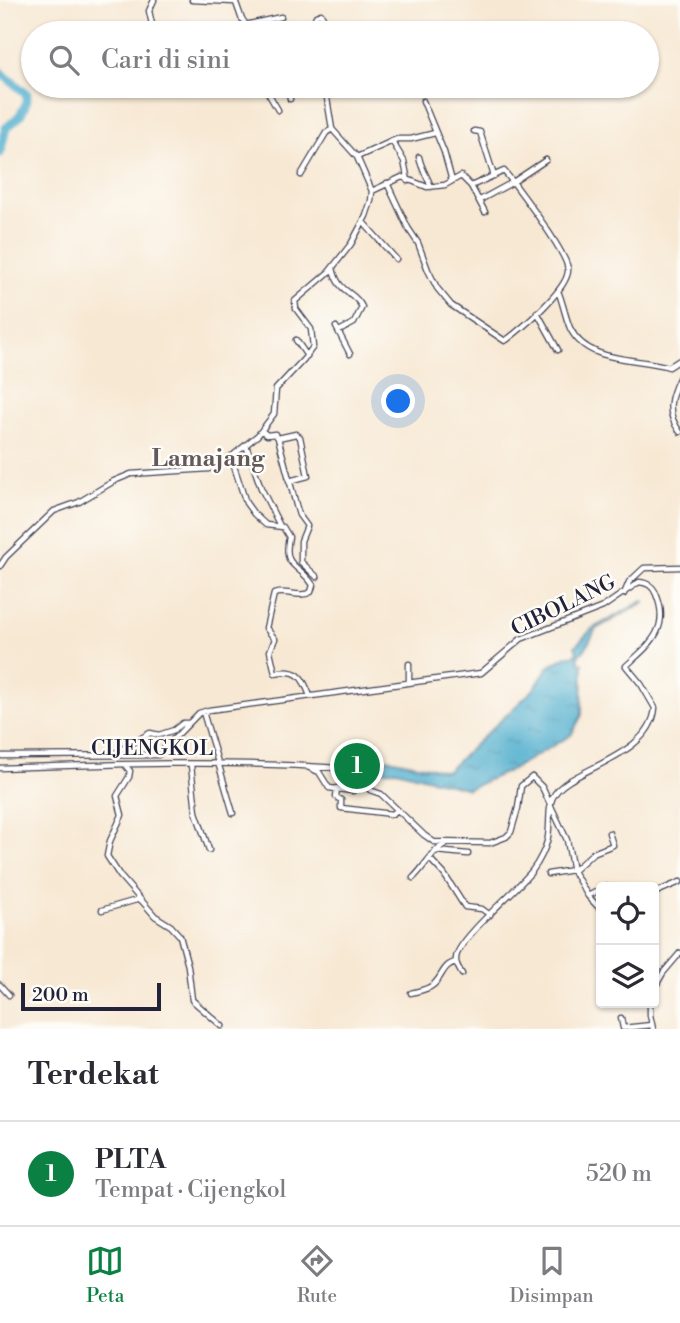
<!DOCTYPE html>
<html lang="id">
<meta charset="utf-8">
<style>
body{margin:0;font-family:"Libre Bodoni",serif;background:#f2f2f3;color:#2b2b33}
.controls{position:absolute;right:21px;bottom:21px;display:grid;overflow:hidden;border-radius:7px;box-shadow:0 2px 5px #0004}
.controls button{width:63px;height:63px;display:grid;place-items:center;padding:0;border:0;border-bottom:2px solid #e1e1e2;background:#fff;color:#2b2b33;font:35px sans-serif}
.scale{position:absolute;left:21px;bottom:18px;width:140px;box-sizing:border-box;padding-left:7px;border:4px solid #22223b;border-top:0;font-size:19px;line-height:24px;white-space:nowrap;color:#22223b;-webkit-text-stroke:5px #fdfcf7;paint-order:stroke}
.you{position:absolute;left:399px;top:402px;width:24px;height:24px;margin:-18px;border:5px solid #fff;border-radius:50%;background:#1a73e8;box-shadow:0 0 0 10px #1a73e833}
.badge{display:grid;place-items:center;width:46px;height:46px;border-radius:50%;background:#0b8043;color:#fff;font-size:23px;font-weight:700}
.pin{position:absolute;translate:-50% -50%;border:4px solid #fff;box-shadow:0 2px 7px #0006}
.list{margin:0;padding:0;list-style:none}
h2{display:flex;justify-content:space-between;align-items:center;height:91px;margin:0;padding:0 28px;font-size:30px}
h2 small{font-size:23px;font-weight:400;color:#7c7c81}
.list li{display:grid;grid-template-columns:46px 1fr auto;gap:21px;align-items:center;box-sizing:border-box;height:105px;padding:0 28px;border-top:2px solid #e1e1e2}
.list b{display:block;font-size:26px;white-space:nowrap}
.list p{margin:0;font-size:23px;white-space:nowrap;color:#7c7c81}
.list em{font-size:23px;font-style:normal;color:#7c7c81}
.icon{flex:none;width:38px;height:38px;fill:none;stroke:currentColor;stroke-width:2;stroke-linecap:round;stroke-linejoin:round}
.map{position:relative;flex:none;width:680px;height:1029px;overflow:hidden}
.search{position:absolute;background:#fff;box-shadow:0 2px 5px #0004;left:21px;right:21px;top:21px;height:77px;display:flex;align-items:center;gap:18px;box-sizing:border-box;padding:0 24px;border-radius:38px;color:#7c7c81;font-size:26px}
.sheet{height:196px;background:#fff}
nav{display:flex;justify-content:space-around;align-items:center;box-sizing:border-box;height:98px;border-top:2px solid #e1e1e2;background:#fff;font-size:19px;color:#7c7c81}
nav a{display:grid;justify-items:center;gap:4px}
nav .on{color:#0b8043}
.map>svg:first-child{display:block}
.water{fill:url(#water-ripples);stroke:#386884;stroke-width:2}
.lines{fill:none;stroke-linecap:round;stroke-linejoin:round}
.river{stroke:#4faece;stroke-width:9}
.street-casing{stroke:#424052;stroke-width:7}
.street{stroke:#fff;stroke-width:4.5}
.labels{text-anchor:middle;stroke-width:5;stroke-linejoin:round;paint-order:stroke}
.street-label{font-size:21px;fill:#22223b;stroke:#fdfcf7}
.quarter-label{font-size:24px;font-weight:bold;fill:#63585b;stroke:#fdfcf7}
</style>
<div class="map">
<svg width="680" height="1029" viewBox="0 0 680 1029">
<defs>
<pattern id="water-ripples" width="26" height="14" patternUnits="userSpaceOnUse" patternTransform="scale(1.75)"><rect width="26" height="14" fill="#4faece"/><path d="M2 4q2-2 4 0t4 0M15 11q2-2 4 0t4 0" fill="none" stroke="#418da8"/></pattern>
</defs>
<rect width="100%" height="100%" fill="#fdfcf7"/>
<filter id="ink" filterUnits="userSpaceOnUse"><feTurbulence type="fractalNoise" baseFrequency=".0143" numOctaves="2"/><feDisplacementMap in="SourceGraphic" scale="14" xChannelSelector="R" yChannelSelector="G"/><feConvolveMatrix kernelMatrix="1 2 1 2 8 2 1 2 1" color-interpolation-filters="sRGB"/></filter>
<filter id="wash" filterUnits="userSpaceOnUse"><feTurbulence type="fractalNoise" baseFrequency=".00686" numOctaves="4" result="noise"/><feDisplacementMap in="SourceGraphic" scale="28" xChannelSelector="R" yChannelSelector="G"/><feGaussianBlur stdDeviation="1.57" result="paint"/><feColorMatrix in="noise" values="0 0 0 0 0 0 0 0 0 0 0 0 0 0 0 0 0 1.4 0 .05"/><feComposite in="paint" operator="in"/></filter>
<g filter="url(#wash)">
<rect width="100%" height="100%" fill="#f7e8d3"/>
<path class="water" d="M 643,601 L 645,602 L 596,629 L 584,651 L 579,654 L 579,662 L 583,663 L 582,715 L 571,735 L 513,769 L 468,789 L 396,770 L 367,771 L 364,765 L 373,758 L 389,759 L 447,771 L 535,688 L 548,667 L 567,656 L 573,656 L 577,652 L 575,646 L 593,628 Z"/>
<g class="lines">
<path class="river" d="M 0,72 L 27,94 C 26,111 19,118 6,128 L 0,153"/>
</g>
</g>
<g filter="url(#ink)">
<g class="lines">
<defs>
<path id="street" d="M 154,0 L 149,11 L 154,33
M 192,0 L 235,2
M 235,0 L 241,17 L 251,33
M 245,25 L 281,17
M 301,27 L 305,33
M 266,33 L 268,32
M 283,33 L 314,21 L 316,16 L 321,14 L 333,33
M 267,86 L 267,91 L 278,110
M 288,86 L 290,99
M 251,89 L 263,86
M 423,101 L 444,152 L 452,181
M 474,131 L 480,132 L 494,176
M 392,141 L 404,161 L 408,181
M 357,157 L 397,139 L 411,139 L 435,133
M 419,157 C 422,171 427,175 431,187
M 301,175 L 326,133 L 332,129
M 387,183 L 408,228 L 418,243 L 428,270 L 437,288 L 451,305 L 505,341 C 520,330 570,288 568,269 C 566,252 525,198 513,182 L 480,200
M 471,186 L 485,212
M 372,191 L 402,177 L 427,187 L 445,185 L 461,176 L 471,186 L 504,171 L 513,182 L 546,160
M 363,222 L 396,259
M 333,268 C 338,294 354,290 362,307 L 354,323 L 339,331
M 558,291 C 563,303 565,316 570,328 C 587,364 637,357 669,367 L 680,360
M 537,312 L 558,350
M 336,327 L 350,354
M 296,340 L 307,356
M 680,376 C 670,397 665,412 680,432
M 262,431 L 267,435 L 275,434 L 278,438 L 296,505 L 299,515 L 307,526 L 301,541 L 301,562 L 317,577
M 278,438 L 296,434 L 300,437 L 308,476 L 289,481
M 246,445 L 261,488 L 280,526
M 231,457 L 246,503 L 254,514 L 266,525 L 283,527 L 289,537 C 282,569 299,563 313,585 L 311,592 C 299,599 285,589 274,594 L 266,628 L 275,639 L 270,651 L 275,673 C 298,668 303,677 310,696
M 0,566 L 6,557 L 54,511 L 79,502 L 114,481 L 131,474 L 209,469 L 231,457 L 258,435 L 274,414 L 276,389 L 304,359 L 313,347 L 311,329 L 296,309 L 295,301 L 329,272 L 351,244 L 366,216 L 371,201 L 372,191 L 357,157 L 332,129 L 325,86
M 624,594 L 629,582 L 644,568 L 680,567
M 409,664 L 409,683
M 203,712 L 233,813
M 112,755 L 150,733 L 159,735 L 174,730 L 183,723 L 188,723
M 0,756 L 158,755 L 199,713 L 209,710 L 481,673 L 521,639 L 603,607 L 639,582 C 648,583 653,586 656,594 C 671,629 649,645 626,666 L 641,684 L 655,708 C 652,747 598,763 569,781 C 543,797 552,812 548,837 C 546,848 539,862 532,871 C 515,892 466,932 457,954 C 454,962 458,967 462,974
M 125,765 L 130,771 L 129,777 L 117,796 L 122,815 L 110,841 L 107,856 L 120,876 L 155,916 L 171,926 L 180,936 L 188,966 L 192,1000 L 222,1026
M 191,765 L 196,812 L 209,850
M 305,766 L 319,772 L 329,788 L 353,791 L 362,783
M 0,768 C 113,764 227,760 339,768 L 355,775 L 370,790 L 381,794 L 424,835 L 434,842 L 490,843 L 506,837 L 511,832 L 518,808 L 521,786 L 532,777 L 542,787 L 567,840 L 573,871 L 588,896 L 601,910
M 337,788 L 336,797 L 341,800 L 341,808 L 392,814 L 398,810
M 435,851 L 468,854
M 430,859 L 444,874 L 465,907 L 482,909 L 490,915
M 573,871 L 593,853 L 613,845 L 609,833
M 548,874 L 573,870
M 413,878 C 425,867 432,850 447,843
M 605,887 L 607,887
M 654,893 L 680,882
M 588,896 L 601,889
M 102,910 L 140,899
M 0,985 L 9,995
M 654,989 L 663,973 L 680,953
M 411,993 C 418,991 427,990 433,985 C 443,977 442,965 456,962
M 650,1003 L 650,1015 L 653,1029
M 621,1018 L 623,1028 L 652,1025"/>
</defs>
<use href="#street" class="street-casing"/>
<use href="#street" class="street"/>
</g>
</g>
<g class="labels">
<g class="street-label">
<text transform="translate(563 605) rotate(-26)" y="7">CIBOLANG</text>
<text x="152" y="755">CIJENGKOL</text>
</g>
<g class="quarter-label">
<text x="208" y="466">Lamajang</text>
</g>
</g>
</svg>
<div class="controls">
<button><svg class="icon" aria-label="locate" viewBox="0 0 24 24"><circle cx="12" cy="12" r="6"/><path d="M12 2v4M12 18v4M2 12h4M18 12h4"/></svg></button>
<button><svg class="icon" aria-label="layers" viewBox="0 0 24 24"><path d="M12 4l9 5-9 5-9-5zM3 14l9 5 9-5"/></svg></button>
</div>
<div class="scale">200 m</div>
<div class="you"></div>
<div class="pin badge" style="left:357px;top:766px">1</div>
<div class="search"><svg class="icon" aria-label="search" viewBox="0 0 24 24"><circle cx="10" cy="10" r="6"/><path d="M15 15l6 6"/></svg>Cari di sini</div>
</div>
<section class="sheet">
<h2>Terdekat<small></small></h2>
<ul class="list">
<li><span class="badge">1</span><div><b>PLTA</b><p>Tempat · Cijengkol</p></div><em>520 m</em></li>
</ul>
</section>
<nav>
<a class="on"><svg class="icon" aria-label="map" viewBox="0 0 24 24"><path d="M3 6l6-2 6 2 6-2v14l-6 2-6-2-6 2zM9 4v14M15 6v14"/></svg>Peta</a>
<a><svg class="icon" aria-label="directions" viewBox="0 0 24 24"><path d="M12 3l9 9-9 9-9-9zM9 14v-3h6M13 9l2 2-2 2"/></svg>Rute</a>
<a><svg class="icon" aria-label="saved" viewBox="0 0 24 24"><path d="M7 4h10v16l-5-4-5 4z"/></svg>Disimpan</a>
</nav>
